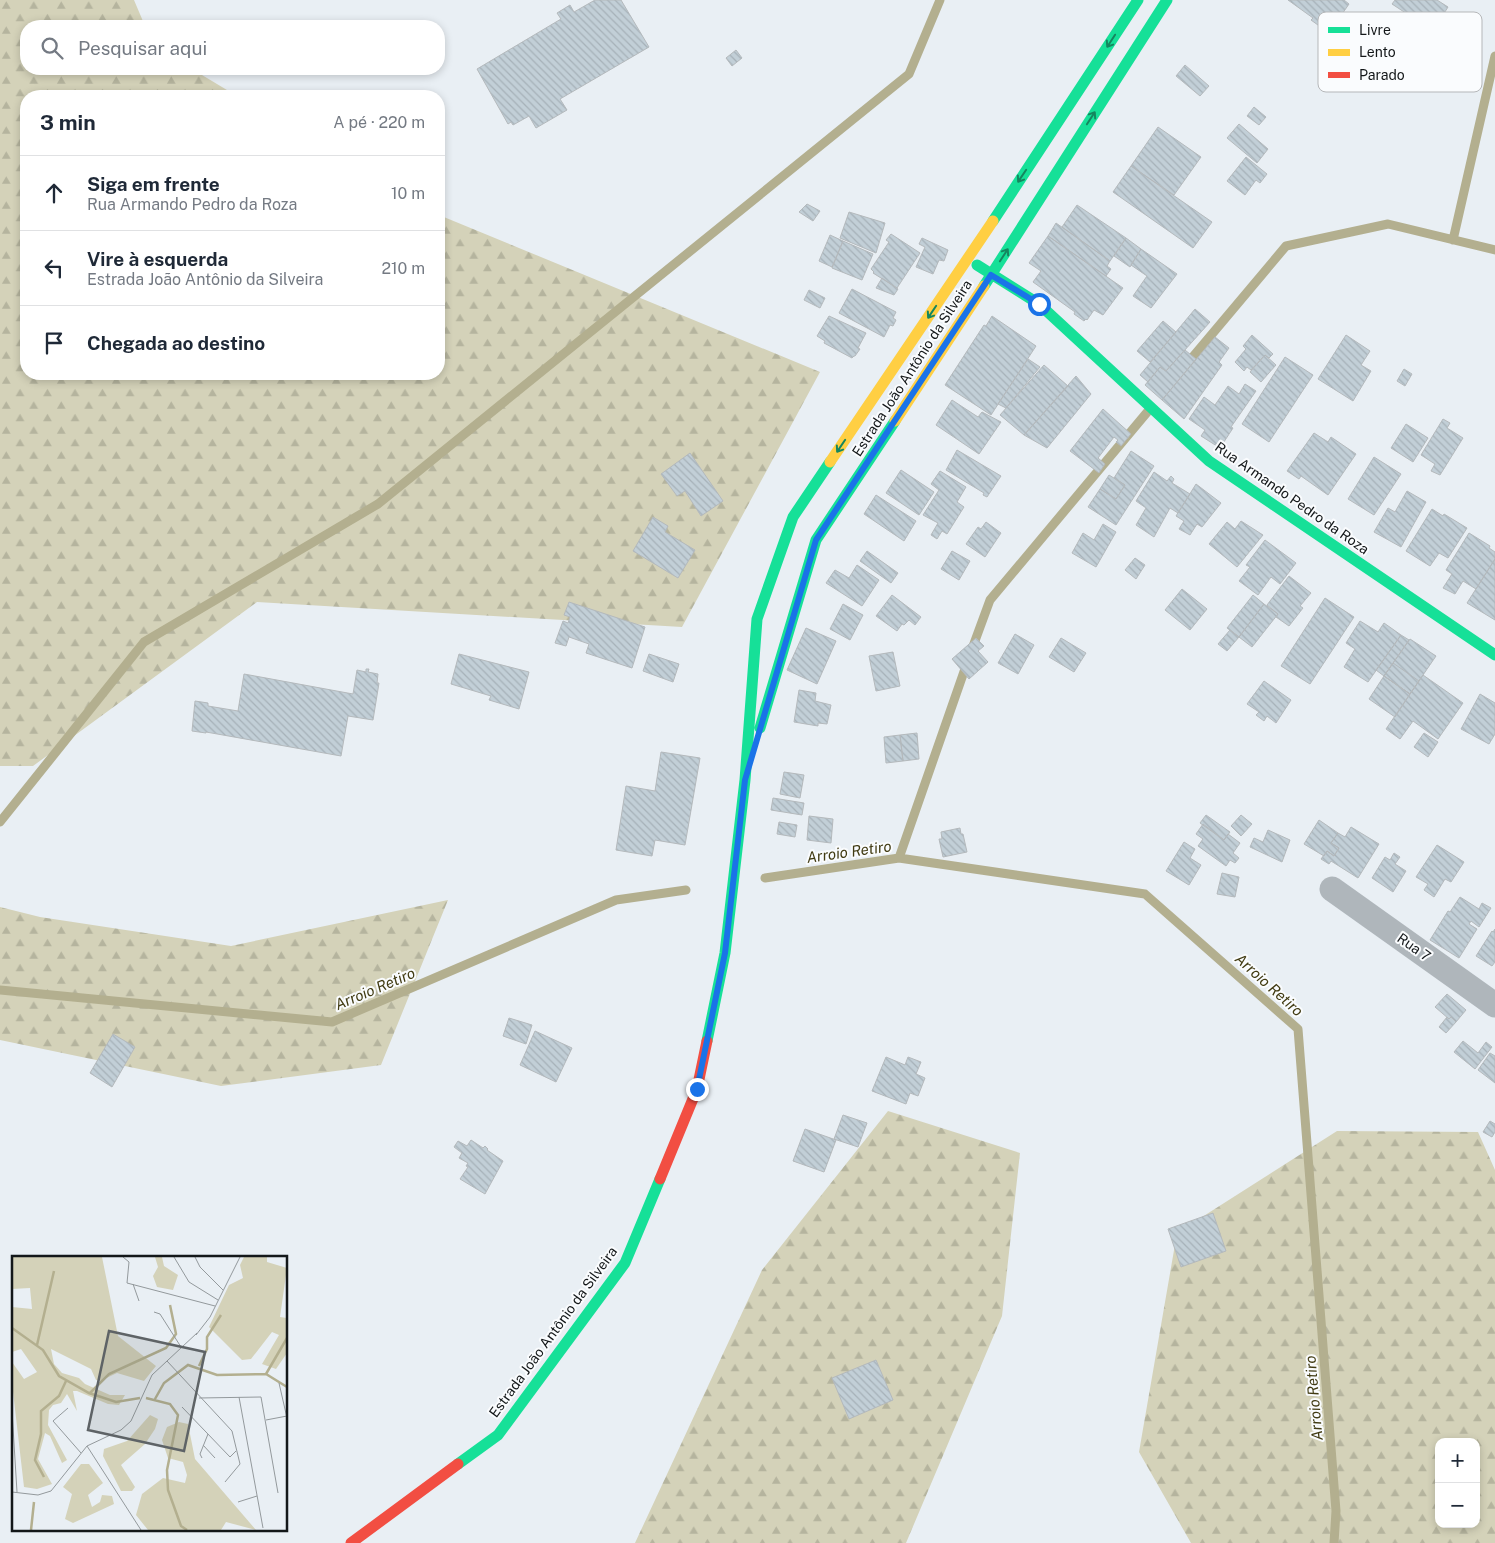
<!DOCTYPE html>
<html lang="pt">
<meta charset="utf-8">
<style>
body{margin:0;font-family:"Public Sans",sans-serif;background:#f6f6f7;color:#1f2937}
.controls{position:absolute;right:15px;bottom:15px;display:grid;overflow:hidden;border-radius:10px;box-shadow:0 2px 8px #0003}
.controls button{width:45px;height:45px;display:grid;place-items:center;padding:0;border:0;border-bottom:1px solid #e0e1e3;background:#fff;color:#1f2937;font:25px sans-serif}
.stop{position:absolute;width:15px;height:15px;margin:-11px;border:4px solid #1a73e8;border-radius:50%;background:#fff}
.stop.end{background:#1a73e8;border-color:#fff;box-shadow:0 1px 5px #0008}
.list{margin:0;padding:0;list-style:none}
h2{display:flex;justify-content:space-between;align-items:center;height:65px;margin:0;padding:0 20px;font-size:21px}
h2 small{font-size:16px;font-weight:400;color:#747a83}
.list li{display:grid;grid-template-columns:32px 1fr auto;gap:15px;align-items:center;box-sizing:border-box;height:75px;padding:0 20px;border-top:1px solid #e0e1e3}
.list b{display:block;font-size:19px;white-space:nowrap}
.list p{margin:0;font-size:16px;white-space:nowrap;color:#747a83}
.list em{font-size:16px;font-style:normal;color:#747a83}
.icon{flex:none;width:28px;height:28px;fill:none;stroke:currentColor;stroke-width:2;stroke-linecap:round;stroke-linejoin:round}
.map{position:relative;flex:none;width:1495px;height:1543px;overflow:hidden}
.search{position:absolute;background:#fff;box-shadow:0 2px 8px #0003;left:20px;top:20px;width:425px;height:55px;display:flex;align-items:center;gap:12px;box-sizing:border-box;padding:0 18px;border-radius:20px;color:#747a83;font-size:19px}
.panel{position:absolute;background:#fff;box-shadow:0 2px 8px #0003;left:20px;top:90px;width:425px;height:290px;border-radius:20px}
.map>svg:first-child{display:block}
.forest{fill:url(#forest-firs);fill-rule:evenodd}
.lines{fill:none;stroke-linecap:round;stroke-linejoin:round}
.stream{stroke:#b3af8f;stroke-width:9}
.building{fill:url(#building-back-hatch);stroke:#b4b9bc}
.street{stroke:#afb6bb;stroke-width:25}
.fast{stroke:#16e098;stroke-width:11}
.slow{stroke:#ffcf43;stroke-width:11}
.jam{stroke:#f24e42;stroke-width:11}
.oneway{stroke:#15865f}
.route{stroke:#1a73e8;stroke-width:6}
.labels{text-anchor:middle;stroke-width:4;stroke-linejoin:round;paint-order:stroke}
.street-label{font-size:14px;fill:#131719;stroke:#fafcfe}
.water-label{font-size:15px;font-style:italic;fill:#413b13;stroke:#fafcfe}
.inset-river{fill:none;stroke:#b3af8f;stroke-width:2.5}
.inset-road{fill:none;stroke:#93999c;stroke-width:1}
.view{fill:#5e6366;fill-opacity:0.15;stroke:#5e6366;stroke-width:2.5}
.inset-edge{fill:none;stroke:#131719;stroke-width:2.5}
.key{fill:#fafcfe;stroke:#b5b7b9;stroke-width:1}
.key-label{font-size:14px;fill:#131719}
</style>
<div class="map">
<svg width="1495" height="1543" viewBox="0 0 1495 1543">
<defs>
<pattern id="forest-firs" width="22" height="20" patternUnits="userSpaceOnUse" patternTransform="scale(1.25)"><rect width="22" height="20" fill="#d4d2b9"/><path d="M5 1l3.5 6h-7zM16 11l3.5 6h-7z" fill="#b5b49e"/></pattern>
<pattern id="building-back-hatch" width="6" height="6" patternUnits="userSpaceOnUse" patternTransform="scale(1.25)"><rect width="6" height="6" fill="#c2cfd7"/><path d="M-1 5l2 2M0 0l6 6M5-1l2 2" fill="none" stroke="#a6b1b8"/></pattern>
</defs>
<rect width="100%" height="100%" fill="#e9eff4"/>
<path class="forest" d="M 0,0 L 134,0 L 145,26 L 26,26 L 26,69 L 192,69 L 237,96 L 26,96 L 26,374 L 439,374 L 439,215 L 820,372 L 682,627 L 257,602 L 33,766 L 0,766 Z
M 448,900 L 381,1065 L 221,1086 L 0,1040 L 0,907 L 40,917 L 231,946 Z
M 888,1111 L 1020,1153 L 1002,1316 L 906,1543 L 635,1543 L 762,1270 Z
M 1337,1131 L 1478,1132 L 1495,1170 L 1495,1543 L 1191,1543 L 1139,1452 L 1177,1233 ZM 1439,1442 L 1476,1442 L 1476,1524 L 1439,1524 Z"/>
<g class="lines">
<path class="stream" d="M 1453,240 L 1495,56
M 1186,365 L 1286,246 L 1388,224 L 1495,250
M 972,649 L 990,600 L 1149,410
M 0,822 L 144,642 L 378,504 L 909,74 L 940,0
M 899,858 L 967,663
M 765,878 L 899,858 L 1145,894 L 1298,1029 L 1336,1511 L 1334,1543
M 0,990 L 332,1022 L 616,900 L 686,890"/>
</g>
<path class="building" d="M 595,0 L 621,0 L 649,47 L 560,99 L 567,110 L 536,128 L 529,116 L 513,125 L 511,122 L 508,124 L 477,69 L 561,19 L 557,13 L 570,5 L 574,12 Z
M 1288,0 L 1344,0 L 1349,4 L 1329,33 L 1311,20 L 1313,18 Z
M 1395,0 L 1437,0 L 1448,7 L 1433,31 L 1392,4 Z
M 736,50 L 742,58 L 732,66 L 726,58 Z
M 1185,65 L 1209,86 L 1200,96 L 1176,76 Z
M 1254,107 L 1266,117 L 1259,125 L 1247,116 Z
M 1239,124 L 1268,149 L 1257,163 L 1227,138 Z
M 1158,127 L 1201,157 L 1174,195 L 1131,166 Z
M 1246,157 L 1267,174 L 1260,183 L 1256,180 L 1245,195 L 1227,181 Z
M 1131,166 L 1212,222 L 1193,248 L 1113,192 Z
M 807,204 L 820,211 L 813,221 L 799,212 Z
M 1077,205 L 1126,238 L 1110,261 L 1062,227 Z
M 849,212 L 885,223 L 876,253 L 840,238 Z
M 1056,223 L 1110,261 L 1107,266 L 1111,269 L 1106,276 L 1048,236 Z
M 891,234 L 920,253 L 897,288 L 873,273 L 874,272 L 871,269 L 889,242 L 886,240 Z
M 830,235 L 843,241 L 832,267 L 819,261 Z
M 1048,236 L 1123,288 L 1103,315 L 1094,310 L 1087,320 L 1086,319 L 1084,321 L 1074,314 L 1075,312 L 1033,282 L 1041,271 L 1029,263 Z
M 922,238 L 948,250 L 944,261 L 939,260 L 933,274 L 916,267 L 925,247 L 919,244 Z
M 1126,238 L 1141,249 L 1130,267 L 1114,256 Z
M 843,241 L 873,254 L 862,280 L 832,268 Z
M 1141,249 L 1177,274 L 1151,308 L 1133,296 L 1147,276 L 1131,265 Z
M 882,278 L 898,289 L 894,295 L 876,288 Z
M 852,289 L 896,312 L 893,318 L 896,320 L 893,326 L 890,325 L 884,337 L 839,313 Z
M 809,290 L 825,298 L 820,308 L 804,300 Z
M 1195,309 L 1210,322 L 1166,371 L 1160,367 L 1148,382 L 1140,375 Z
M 829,316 L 866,333 L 858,348 L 860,349 L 855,356 L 854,356 L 852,358 L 824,343 L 825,341 L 817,336 Z
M 992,316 L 1036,346 L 991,415 L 945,385 L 984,325 L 986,326 Z
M 1163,321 L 1176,332 L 1150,362 L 1137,351 Z
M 1252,335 L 1273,354 L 1269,358 L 1265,355 L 1251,370 L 1247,367 L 1244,371 L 1235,362 L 1246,349 L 1243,346 Z
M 1346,335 L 1370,351 L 1361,365 L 1371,371 L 1353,401 L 1318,379 Z
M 1215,337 L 1229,348 L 1219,362 L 1222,365 L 1184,419 L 1162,400 Z
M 1185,350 L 1196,359 L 1162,400 L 1145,385 L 1160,367 L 1166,371 Z
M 1265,355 L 1276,365 L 1261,382 L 1250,372 Z
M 1285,357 L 1313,375 L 1269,442 L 1242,424 Z
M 1028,359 L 1040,367 L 1006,408 L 998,404 Z
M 1044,365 L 1068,386 L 1024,435 L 1000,415 Z
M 1404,369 L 1412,374 L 1405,386 L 1397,381 Z
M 1076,376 L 1091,394 L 1047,448 L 1024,435 Z
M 1245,384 L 1256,391 L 1231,427 L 1233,428 L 1220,448 L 1201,436 L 1205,430 L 1189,419 L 1204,397 L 1215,405 L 1228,386 L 1239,394 Z
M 952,400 L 978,417 L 982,412 L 1001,422 L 979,454 L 936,425 Z
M 1103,409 L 1131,434 L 1121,446 L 1116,442 L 1118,440 L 1114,437 L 1098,458 L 1105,464 L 1099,473 L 1070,451 Z
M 1443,419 L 1450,423 L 1447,428 L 1463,438 L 1440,475 L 1431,471 L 1435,464 L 1421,455 Z
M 1406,424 L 1428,438 L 1413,462 L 1391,448 Z
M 1314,433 L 1328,442 L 1331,437 L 1356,454 L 1328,495 L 1301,476 L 1299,479 L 1287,471 Z
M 957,450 L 1001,476 L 987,497 L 983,495 L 984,493 L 946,470 Z
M 1131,451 L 1154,466 L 1116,525 L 1088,507 L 1100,489 L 1116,499 L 1125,485 L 1114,478 Z
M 690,453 L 723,501 L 701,516 L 685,491 L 677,496 L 661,474 Z
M 1374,457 L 1401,474 L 1374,515 L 1348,499 Z
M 901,470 L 934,492 L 919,515 L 886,493 Z
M 940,471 L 966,487 L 957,502 L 964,507 L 947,534 L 942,531 L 937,539 L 931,535 L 938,523 L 923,515 L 939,490 L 931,484 Z
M 1154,472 L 1167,481 L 1171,476 L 1174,479 L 1172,483 L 1190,494 L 1178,513 L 1170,508 L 1154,537 L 1136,525 L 1146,508 L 1136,501 Z
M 1109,475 L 1125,485 L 1116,499 L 1100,489 Z
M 1196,484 L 1221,503 L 1202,527 L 1197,524 L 1190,535 L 1179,529 L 1184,521 L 1176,516 Z
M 1407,491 L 1426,502 L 1401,547 L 1374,532 L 1388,508 L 1395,512 Z
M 876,495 L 916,521 L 904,541 L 864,514 Z
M 1432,509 L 1443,516 L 1444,514 L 1467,528 L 1448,558 L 1439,553 L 1430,566 L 1406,551 Z
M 653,517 L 668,526 L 665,532 L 695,550 L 678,578 L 633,551 Z
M 1241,521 L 1263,535 L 1237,567 L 1209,544 L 1227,522 L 1235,529 Z
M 986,522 L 1001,533 L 985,557 L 966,544 L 978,527 L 981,529 Z
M 1103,524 L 1116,532 L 1096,567 L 1072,553 L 1083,533 L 1094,540 Z
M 1469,533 L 1490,546 L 1489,548 L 1495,552 L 1495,559 L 1476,589 L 1463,581 L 1455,594 L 1443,588 L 1452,574 L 1446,570 Z
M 1265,540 L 1296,563 L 1280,584 L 1271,577 L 1258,595 L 1239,581 L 1250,567 L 1246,565 Z
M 867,551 L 898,573 L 891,583 L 860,561 Z
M 952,551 L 970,561 L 959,580 L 941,569 Z
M 1135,558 L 1145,565 L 1136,579 L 1125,570 Z
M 1495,559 L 1495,620 L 1467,603 Z
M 857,565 L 879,580 L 862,606 L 826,583 L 835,570 L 849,578 Z
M 1289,576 L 1311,593 L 1300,606 L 1303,608 L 1289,626 L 1276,617 L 1278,614 L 1267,605 Z
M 1182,589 L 1207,609 L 1190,630 L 1165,610 Z
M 892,595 L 921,617 L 915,625 L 909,620 L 904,625 L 902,624 L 897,631 L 876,616 Z
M 1253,595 L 1264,604 L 1239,637 L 1227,628 Z
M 1325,598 L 1354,617 L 1310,684 L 1281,666 Z
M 569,602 L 645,627 L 632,668 L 586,653 L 589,644 L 569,637 L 566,646 L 555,643 L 563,621 L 568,623 L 570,617 L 564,615 Z
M 843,604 L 863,615 L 850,640 L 830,629 Z
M 1264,604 L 1278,614 L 1252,647 L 1239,637 Z
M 1360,621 L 1378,632 L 1384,623 L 1401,635 L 1368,682 L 1344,667 L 1355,649 L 1346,643 Z
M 806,628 L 836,641 L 817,684 L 787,670 Z
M 1230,630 L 1239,637 L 1227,651 L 1218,644 Z
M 1015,634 L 1034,645 L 1018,674 L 998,663 Z
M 1401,635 L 1409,640 L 1384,676 L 1376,670 Z
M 976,638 L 984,646 L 978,651 L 988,662 L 969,679 L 952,659 Z
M 1061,638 L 1086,653 L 1074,672 L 1049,657 Z
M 1410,639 L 1436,656 L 1410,694 L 1384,676 Z
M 893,652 L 900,686 L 876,691 L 869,656 Z
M 459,654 L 529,672 L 519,709 L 489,700 L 491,696 L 451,684 Z
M 649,654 L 679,664 L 673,682 L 643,671 Z
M 1393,663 L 1419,681 L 1410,694 L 1384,676 Z
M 366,669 L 369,669 L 368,672 L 378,674 L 377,683 L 379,683 L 373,720 L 348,716 L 341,756 L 206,732 L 206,733 L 192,731 L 195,701 L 208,703 L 208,706 L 238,711 L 244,674 L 353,694 L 357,670 L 366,672 Z
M 1423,675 L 1463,703 L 1438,739 L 1413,721 L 1400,739 L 1386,729 Z
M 1384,676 L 1410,694 L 1395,717 L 1369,699 Z
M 1264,681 L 1291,700 L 1276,723 L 1267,716 L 1264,721 L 1256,715 L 1259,712 L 1247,704 Z
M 799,690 L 816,693 L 815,701 L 831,705 L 827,724 L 818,723 L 818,726 L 794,722 Z
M 1480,694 L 1495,703 L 1495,734 L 1489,744 L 1461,729 Z
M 917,733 L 919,759 L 903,761 L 900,735 Z
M 1424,733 L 1438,742 L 1428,757 L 1414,747 Z
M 900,735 L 903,761 L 886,763 L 884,737 Z
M 661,752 L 700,758 L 685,845 L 655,840 L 652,856 L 616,850 L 626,786 L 655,791 Z
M 784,772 L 804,775 L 800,798 L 780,794 Z
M 773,798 L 804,803 L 802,815 L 771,810 Z
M 1206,815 L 1230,832 L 1224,840 L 1200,823 Z
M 1241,815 L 1252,824 L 1241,836 L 1231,826 Z
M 809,816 L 833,819 L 831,843 L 807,840 Z
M 1319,820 L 1338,833 L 1331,843 L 1339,848 L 1334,856 L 1327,851 L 1324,856 L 1304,844 Z
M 779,822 L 797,825 L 795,837 L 777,834 Z
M 1203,824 L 1224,840 L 1228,834 L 1240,843 L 1233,853 L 1239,858 L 1235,863 L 1230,860 L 1226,866 L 1198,846 L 1203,839 L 1196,834 Z
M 1351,827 L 1379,844 L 1358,878 L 1331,861 L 1329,864 L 1321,859 L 1327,851 L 1334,856 L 1339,848 L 1331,843 L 1338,833 L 1345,837 Z
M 960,828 L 961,834 L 963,834 L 967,852 L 943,857 L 939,839 L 942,839 L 941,832 Z
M 1268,830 L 1290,840 L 1282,862 L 1250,847 L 1254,838 L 1263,842 Z
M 1184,842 L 1195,849 L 1190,858 L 1201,865 L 1189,885 L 1166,871 Z
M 1437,845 L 1464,862 L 1451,882 L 1445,879 L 1434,897 L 1424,890 L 1428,884 L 1416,877 Z
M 1394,853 L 1400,857 L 1395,864 L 1406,871 L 1393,892 L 1372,878 L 1385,857 L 1390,860 Z
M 1222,873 L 1239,877 L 1235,897 L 1217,894 Z
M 1460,897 L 1479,909 L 1482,903 L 1491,908 L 1479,927 L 1471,921 L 1469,924 L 1477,929 L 1459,958 L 1430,940 L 1448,911 L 1450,912 Z
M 1495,929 L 1495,962 L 1492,966 L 1476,956 L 1492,931 L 1493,932 Z
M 1447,994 L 1466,1010 L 1456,1022 L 1451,1017 L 1449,1019 L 1435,1007 Z
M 1447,1017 L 1449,1019 L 1451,1017 L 1456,1022 L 1446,1033 L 1439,1027 Z
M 509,1018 L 532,1025 L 526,1044 L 503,1036 Z
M 535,1031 L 572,1048 L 556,1082 L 520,1065 Z
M 113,1034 L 135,1047 L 112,1087 L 90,1073 Z
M 1463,1041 L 1478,1053 L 1486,1042 L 1492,1047 L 1475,1069 L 1454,1052 Z
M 1490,1053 L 1495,1056 L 1495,1083 L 1478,1070 Z
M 886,1057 L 905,1065 L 908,1057 L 921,1062 L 916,1074 L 925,1078 L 918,1096 L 910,1093 L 906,1104 L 872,1091 Z
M 843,1115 L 867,1123 L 858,1147 L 834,1139 Z
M 1490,1121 L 1495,1124 L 1495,1132 L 1492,1137 L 1483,1132 Z
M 805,1129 L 836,1140 L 824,1172 L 793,1161 Z
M 471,1140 L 483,1148 L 485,1146 L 488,1149 L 487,1150 L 503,1161 L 485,1194 L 460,1179 L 468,1167 L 466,1166 L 468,1163 L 459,1158 L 462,1153 L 454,1147 L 458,1141 L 467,1146 Z
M 1213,1213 L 1226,1251 L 1181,1267 L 1168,1229 Z
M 876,1360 L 893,1400 L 849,1419 L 832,1378 Z"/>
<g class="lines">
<path class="street" d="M 1332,889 L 1495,1005"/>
<path class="fast" d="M 993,221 L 1138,0
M 977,265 L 1039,304 L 1209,461 L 1495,655
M 984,286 L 1167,0
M 760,728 L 816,540 L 895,421
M 707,1041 L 725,953 L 745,780 L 757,619 L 793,517 L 830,462
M 458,1464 L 498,1435 L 625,1263 L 660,1179"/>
<path class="slow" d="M 895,421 L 984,286
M 830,462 L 993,221"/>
<path class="jam" d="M 660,1179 L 697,1089 L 707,1041
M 351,1543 L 458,1464"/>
</g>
<defs><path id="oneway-shaft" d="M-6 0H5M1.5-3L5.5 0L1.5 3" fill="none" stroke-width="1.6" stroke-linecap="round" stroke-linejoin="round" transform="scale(1.25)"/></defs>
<g class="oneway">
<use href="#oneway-shaft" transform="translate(1111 41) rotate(123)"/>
<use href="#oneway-shaft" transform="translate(1091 118) rotate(-57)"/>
<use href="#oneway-shaft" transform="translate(1022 176) rotate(124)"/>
<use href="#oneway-shaft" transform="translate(1004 255) rotate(-57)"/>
<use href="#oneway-shaft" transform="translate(932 312) rotate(124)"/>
<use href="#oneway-shaft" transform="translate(841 446) rotate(124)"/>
</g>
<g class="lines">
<path class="route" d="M 697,1089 L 725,953 L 745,780 L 816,540 L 991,275 L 1039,304"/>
</g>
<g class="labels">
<g class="street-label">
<text transform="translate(912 368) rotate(-57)" y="5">Estrada João Antônio da Silveira</text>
<text transform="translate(1292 498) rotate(35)" y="5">Rua Armando Pedro da Roza</text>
<text transform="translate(1414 947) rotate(35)" y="5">Rua 7</text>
<text transform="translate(553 1332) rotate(-54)" y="5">Estrada João Antônio da Silveira</text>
</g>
<g class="water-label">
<text transform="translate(849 852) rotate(-8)" y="5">Arroio Retiro</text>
<text transform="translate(1269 985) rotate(42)" y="5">Arroio Retiro</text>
<text transform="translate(375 989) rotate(-23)" y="5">Arroio Retiro</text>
<text transform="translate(1314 1398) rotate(-95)" y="5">Arroio Retiro</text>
</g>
</g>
<g transform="translate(12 1256)">
<rect width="275" height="275" fill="#e9eff4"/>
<path d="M 0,1 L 90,1 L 106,80 L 144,110 L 132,125 L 105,117 L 88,125 L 84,124 L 79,113 L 39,93 L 42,108 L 50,117 L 67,122 L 73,128 L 98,139 L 113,139 L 107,149 L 96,148 L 65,135 L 61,135 L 65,155 L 55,138 L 49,147 L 41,149 L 37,154 L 36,169 L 55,204 L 50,207 L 38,180 L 33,177 L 26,203 L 40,228 L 25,233 L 12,231 L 0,127 L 0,106 L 12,123 L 25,116 L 9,93 L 0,96 L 0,51 L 20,53 L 18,32 L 0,33 ZM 143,1 L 150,1 L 152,10 L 166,19 L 161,34 L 145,31 L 141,20 L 146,11 ZM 232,1 L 255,1 L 255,6 L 275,12 L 268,61 L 275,62 L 275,97 L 264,113 L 250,108 L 267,79 L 260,76 L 239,103 L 230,104 L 197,71 L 217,29 L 231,22 L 228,9 ZM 138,159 L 146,163 L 143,173 L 133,188 L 109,209 L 123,231 L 120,235 L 109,235 L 91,200 L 92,193 L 115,185 ZM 167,166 L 176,168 L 183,203 L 244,274 L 214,266 L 209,274 L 136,274 L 124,259 L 130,238 L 151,222 L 173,227 L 175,219 L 171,206 L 156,202 L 150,184 L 155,171 ZM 69,208 L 77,208 L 91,227 L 76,239 L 80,251 L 88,246 L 90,239 L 100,240 L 102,248 L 61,267 L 53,263 L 60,238 L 51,231 Z" fill="#d4d2b9"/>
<path class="inset-river" d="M 0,72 L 31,94 L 47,120 L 77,137 L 104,146 L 128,142M 25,89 L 42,15M 187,110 L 195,93 L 195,81 L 209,59M 254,118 L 275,82M 78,137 L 97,118 L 154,92 L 164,78 L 158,49M 134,142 L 158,148 L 166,159 L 155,214 L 156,234 L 169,270 L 175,274M 143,143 L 152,127 L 176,109 L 205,119 L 254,118 L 275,131M 32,221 L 23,204 L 29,178 L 29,155 L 47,140 L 54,125M 19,274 L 22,246"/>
<path class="inset-road" d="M 111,1 L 117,6 L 115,27 L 203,50M 162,1 L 177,26 L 206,44M 183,1 L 188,11 L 211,34M 121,28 L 127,45M 142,56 L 148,58 L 169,91M 184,79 L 198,61 L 228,1M 155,105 L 220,175 L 228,208 L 213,226M 267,127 L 275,162M 227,141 L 251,272M 187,142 L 249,141 L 266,237M 170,151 L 218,201 L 224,195M 56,152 L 41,165 L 69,197M 0,155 L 5,236M 254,164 L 275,160M 191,189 L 203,202M 75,190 L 129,274M 190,202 L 188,198 L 196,178M 0,236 L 26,239 L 39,235 L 75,190 L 109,174 L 119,165 L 140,119 L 185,77M 226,246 L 245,240"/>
<path class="view" d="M 97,75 L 193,96 L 172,195 L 76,174 Z"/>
<rect width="275" height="275" class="inset-edge"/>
</g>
<rect x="1318" y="12" width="164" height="80" rx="8" class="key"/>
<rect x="1328" y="27" width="22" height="6" fill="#16e098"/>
<rect x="1328" y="49" width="22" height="7" fill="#ffcf43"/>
<rect x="1328" y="72" width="22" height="6" fill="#f24e42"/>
<g class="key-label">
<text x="1359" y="35">Livre</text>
<text x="1359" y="57">Lento</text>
<text x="1359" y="80">Parado</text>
</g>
</svg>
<div class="controls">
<button>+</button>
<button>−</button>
</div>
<div class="stop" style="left:1039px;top:304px"></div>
<div class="stop end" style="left:697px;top:1089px"></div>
<div class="search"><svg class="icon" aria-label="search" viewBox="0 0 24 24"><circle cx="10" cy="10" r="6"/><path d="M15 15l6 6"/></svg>Pesquisar aqui</div>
<section class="panel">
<h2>3 min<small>A pé · 220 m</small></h2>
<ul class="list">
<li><svg class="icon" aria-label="ahead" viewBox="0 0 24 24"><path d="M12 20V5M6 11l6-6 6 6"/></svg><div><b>Siga em frente</b><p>Rua Armando Pedro da Roza</p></div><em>10 m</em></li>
<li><svg class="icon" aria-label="left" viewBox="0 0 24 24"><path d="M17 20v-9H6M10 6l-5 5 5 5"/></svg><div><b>Vire à esquerda</b><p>Estrada João Antônio da Silveira</p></div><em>210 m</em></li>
<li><svg class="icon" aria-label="arrive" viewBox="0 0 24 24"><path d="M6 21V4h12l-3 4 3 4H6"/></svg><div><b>Chegada ao destino</b></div></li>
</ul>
</section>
</div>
